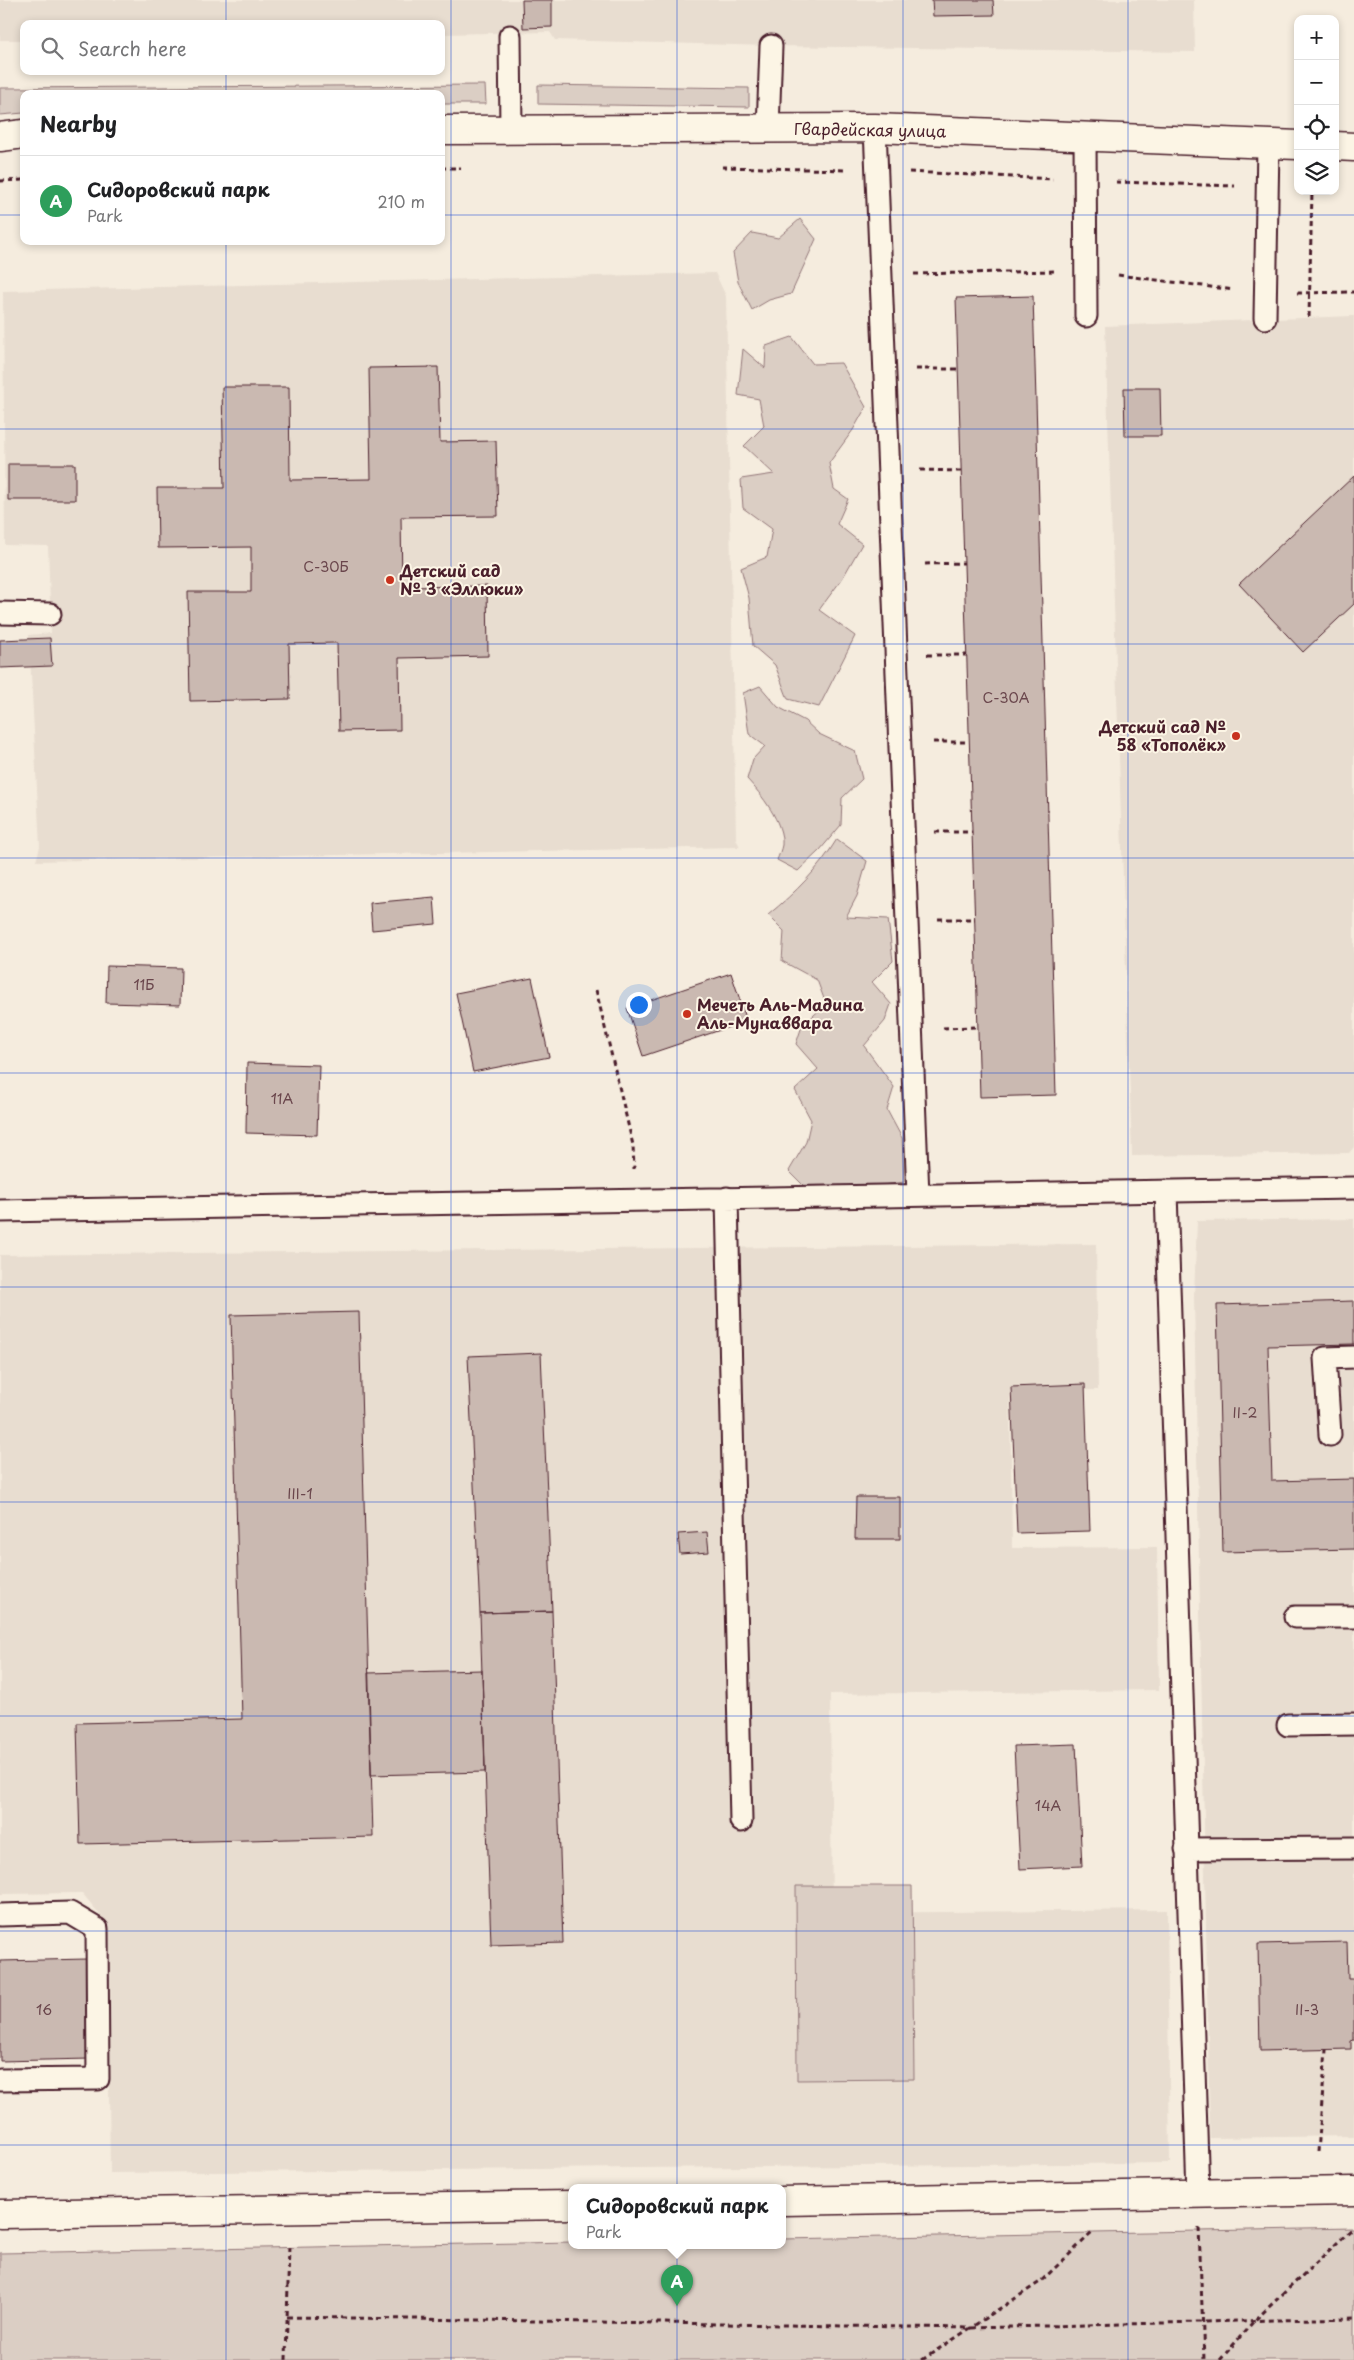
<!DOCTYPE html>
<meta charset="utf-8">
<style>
body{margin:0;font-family:"Playpen Sans",sans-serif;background:#f6f6f6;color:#202124}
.controls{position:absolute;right:15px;top:15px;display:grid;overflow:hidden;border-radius:10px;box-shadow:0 2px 8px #0003}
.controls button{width:45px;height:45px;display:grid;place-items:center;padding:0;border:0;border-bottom:1px solid #e0e0e0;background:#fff;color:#202124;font:25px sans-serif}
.you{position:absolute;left:638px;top:1004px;width:18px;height:18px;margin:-12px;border:4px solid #fff;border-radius:50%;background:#1a73e8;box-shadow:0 0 0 8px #1a73e833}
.badge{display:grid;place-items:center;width:32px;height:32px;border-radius:50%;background:#111827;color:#fff;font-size:16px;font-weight:700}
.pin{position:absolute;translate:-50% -41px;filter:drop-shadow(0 1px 2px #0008)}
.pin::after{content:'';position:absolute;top:26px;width:18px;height:15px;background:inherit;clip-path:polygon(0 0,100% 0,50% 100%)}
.popup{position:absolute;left:568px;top:2184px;width:218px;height:65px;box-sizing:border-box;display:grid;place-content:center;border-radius:10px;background:#fff;filter:drop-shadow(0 1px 4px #0005);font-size:16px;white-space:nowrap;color:#757577}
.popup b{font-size:19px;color:#202124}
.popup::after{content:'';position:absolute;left:50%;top:100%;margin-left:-10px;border:10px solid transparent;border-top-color:#fff}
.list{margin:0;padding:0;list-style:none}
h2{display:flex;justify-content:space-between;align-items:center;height:65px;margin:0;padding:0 20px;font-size:21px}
h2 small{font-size:16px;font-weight:400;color:#757577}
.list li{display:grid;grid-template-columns:32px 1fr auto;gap:15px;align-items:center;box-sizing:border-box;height:90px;padding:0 20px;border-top:1px solid #e0e0e0}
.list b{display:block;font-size:19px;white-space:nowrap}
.list p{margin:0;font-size:16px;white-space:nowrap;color:#757577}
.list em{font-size:16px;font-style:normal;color:#757577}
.icon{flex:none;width:28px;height:28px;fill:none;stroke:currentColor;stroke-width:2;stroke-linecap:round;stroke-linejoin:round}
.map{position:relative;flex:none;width:1354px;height:2360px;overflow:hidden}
.search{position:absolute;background:#fff;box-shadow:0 2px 8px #0003;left:20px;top:20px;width:425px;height:55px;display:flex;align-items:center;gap:12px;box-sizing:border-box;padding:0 18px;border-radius:10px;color:#757577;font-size:19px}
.panel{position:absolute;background:#fff;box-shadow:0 2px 8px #0003;left:20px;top:90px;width:425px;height:155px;border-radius:10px}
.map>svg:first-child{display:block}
.built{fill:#e8ddd0}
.green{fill:#dbcec4;stroke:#927678}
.building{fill:#cab9b1;stroke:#4a1f2b}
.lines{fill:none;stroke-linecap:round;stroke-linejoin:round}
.lane-casing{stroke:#4a1f2b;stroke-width:25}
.secondary-casing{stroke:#4a1f2b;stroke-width:31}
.path{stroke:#4a1f2b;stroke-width:3;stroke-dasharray:5 4;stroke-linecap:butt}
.lane{stroke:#fcf5e5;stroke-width:21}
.secondary{stroke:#fcf5e5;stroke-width:28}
.grid{fill:none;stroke:#1d4ed8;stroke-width:1;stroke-opacity:0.55}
.poi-dot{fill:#c8321e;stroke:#fcf5e5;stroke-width:2}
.labels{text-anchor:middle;stroke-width:4;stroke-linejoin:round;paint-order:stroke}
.number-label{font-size:14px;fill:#6a464c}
.street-label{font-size:16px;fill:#4a1f2b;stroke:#fcf5e5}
.poi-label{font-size:16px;font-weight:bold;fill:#4a1f2b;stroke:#fcf5e5;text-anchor:start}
</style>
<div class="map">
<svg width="1354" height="2360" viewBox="0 0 1354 2360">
<rect width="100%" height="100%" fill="#f5ecde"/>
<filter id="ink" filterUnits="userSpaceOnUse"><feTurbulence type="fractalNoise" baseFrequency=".02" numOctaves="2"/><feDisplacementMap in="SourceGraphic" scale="10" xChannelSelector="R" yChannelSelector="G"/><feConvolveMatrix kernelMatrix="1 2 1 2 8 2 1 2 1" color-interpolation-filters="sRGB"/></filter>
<g filter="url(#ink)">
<path class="built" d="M 0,0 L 1194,0 L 1195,52 L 771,46 L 555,40 L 550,32 L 441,34 L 441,24 L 24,24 L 24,40 L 0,40 Z
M 715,273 L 726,296 L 736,839 L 740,847 L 36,861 L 40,847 L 29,635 L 51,633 L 48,546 L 5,545 L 3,291 Z
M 1354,316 L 1354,1147 L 1349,1153 L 1132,1156 L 1105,326 Z
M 1354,1219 L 1354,2136 L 1210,2138 L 1194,1296 L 1197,1221 Z
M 1096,1244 L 1098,1390 L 1010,1391 L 1012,1548 L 1157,1547 L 1159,1690 L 830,1694 L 832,1913 L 1167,1910 L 1170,2163 L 110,2173 L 107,1923 L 82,1893 L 0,1894 L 0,1255 Z"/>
<path class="green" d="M 485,85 L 486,104 L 441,104 L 441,94 L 24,94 L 24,113 L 0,115 L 0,88 Z
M 538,85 L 749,88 L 749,107 L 538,104 Z
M 800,219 L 816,239 L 791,294 L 769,300 L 752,310 L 738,282 L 733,253 L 752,233 L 778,238 Z
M 792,337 L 813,364 L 841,363 L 866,407 L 853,430 L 829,463 L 834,489 L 848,499 L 837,524 L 862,544 L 842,579 L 819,610 L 855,636 L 819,707 L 788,699 L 775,665 L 753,646 L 749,598 L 741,568 L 767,557 L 772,529 L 743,508 L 741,479 L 774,474 L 744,446 L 764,426 L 759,399 L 738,395 L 743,349 L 765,368 L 766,346 Z
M 760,686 L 778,707 L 805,721 L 819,734 L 855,751 L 862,779 L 842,798 L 841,825 L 820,850 L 798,871 L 777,860 C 779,855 781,850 782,845 C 784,823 761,794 747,779 L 753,759 L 765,746 L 749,734 L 743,693 Z
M 837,839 L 867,861 L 857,896 L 846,917 L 888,919 L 893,961 L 872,982 L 891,1004 L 885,1021 L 864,1046 L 894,1087 L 887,1110 L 902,1138 L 904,1182 L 856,1189 L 810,1192 L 789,1171 L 806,1142 L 811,1120 L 795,1090 L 818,1069 L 796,1044 L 802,1026 L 826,1004 L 817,980 L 782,961 L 784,931 L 768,915 C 796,892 819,869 837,839 Z
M 796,1886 L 912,1886 L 914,2079 L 797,2080 Z
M 1354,2228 L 1354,2360 L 0,2360 L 0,2253 L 572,2242 L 572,2245 L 782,2245 L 782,2239 Z"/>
<path class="building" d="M 522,0 L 552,0 L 552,27 L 523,28 Z
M 932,0 L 993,0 L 994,15 L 933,16 Z
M 1033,296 L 1056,1095 L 980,1097 L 956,298 Z
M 438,367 L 440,442 L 496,441 L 498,516 L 401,517 L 402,587 L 487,586 L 488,656 L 399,658 L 400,730 L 339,731 L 337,643 L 289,644 L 290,699 L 190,701 L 188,592 L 251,592 L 251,547 L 158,548 L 157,488 L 224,488 L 222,387 L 289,387 L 290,480 L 371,479 L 369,368 Z
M 1124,388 L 1160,388 L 1161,436 L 1125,436 Z
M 8,464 L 75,464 L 75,500 L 8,500 Z
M 1354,476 L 1354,604 L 1303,652 L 1239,584 Z
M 50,638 L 52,666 L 0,668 L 0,640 Z
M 434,897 L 436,924 L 372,930 L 370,903 Z
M 107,966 L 181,968 L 180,1005 L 106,1003 Z
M 731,973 L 747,1021 L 643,1056 L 627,1008 Z
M 532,978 L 549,1057 L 473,1072 L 456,993 Z
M 247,1063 L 319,1065 L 317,1135 L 246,1133 Z
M 1354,1301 L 1354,1344 L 1268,1346 L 1272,1481 L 1354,1479 L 1354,1549 L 1223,1552 L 1217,1305 Z
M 359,1312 L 373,1837 L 80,1844 L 77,1723 L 242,1719 L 231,1315 Z
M 541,1353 L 552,1611 L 480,1613 L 468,1356 Z
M 1085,1384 L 1090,1531 L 1017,1533 L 1011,1387 Z
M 856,1497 L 900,1497 L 900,1539 L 855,1539 Z
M 707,1532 L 709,1552 L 680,1554 L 678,1534 Z
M 552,1611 L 563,1943 L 491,1945 L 480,1613 Z
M 482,1670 L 485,1772 L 371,1775 L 368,1673 Z
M 1076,1744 L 1082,1866 L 1020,1869 L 1014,1746 Z
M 1347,1942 L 1348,1979 L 1354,1979 L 1354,2040 L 1351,2041 L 1351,2049 L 1260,2051 L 1258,1944 Z
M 87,1959 L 90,2059 L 0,2061 L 0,1961 Z"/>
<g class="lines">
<defs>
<path id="lane" d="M 510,36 L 511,129
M 875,128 L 918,1195
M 768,129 L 771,46
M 1085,136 L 1086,316
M 1265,318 L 1268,145
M 0,613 L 50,614
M 1166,1191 L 1198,2195
M 727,1198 L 741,1821
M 0,1211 L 1354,1188
M 1330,1435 L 1325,1358 L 1354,1357
M 1295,1617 L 1354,1617
M 1288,1725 L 1354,1724
M 1186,1849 L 1354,1848
M 0,1915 L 70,1913 L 97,1929 L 98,2079 L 0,2080"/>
<path id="secondary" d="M 441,130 L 875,128 L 1298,145
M 0,137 L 24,134
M 1335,146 L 1354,147
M 782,2201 L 1354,2191
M 0,2214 L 572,2205"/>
</defs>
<use href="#lane" class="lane-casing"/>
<use href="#secondary" class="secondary-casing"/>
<path class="path" d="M 722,167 L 846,170
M 441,168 L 461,168
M 909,172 L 1053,179
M 0,181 L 24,180
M 1116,182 L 1235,186
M 914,274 L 1055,271
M 1118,275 L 1234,290
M 1297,293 L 1354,292
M 1309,317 L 1312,191
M 916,369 L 958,369
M 920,470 L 961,471
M 925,564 L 964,563
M 927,655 L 967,655
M 933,742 L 969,742
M 935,832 L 972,832
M 938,919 L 975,919
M 596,990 L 633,1145 L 634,1169
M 943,1028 L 978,1027
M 1318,2152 L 1326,2050
M 1199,2228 L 1204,2360
M 287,2317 L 970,2328 L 1354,2318
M 286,2360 L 289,2245
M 922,2360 L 1040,2282 L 1093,2232
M 1220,2360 L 1254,2321 L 1354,2227"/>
<use href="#lane" class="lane"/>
<use href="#secondary" class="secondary"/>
</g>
</g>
<path class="grid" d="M 226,0 L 226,24M 451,0 L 451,2360M 677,0 L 677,2360M 903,0 L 903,2360M 1128,0 L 1128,2360M 226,71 L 226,94M 0,215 L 24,215M 441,215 L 1354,215M 226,241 L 226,2360M 0,429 L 1354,429M 0,644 L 1354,644M 0,858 L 1354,858M 0,1073 L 1354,1073M 0,1287 L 1354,1287M 0,1502 L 1354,1502M 0,1716 L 1354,1716M 0,1931 L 1354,1931M 0,2145 L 1354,2145"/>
<g class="poi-dot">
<circle cx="390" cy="580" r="5"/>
<circle cx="1236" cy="736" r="5"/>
<circle cx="687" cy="1014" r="5"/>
</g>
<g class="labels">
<g class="number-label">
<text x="326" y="572">С-30Б</text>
<text x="1006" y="703">С-30А</text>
<text x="144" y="990">11Б</text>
<text x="282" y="1104">11А</text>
<text x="1245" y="1418">II-2</text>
<text x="300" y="1499">III-1</text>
<text x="1048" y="1811">14А</text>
<text x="44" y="2015">16</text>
<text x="1307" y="2015">II-3</text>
</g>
<g class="street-label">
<text transform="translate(870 130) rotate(1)" y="6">Гвардейская улица</text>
</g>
<g class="poi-label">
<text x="400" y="577">Детский сад<tspan x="400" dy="18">№ 3 «Эллюки»</tspan></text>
<text x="1226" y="733" text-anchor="end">Детский сад №<tspan x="1226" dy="18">58 «Тополёк»</tspan></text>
<text x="697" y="1011">Мечеть Аль-Мадина<tspan x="697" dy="18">Аль-Мунаввара</tspan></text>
</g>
</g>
</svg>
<div class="controls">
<button>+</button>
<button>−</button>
<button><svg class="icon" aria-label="locate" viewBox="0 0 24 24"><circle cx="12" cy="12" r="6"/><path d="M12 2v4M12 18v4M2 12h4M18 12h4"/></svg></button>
<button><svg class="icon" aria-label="layers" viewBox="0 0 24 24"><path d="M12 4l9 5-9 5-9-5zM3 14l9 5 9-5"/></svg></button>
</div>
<div class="you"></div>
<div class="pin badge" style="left:677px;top:2306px;background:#2e9e5b">A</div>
<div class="popup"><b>Сидоровский парк</b>Park</div>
<div class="search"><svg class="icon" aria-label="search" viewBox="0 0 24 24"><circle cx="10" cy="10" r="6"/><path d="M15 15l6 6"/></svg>Search here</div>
<section class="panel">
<h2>Nearby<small></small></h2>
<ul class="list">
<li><span class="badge" style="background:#2e9e5b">A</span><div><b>Сидоровский парк</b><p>Park</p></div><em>210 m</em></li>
</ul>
</section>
</div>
